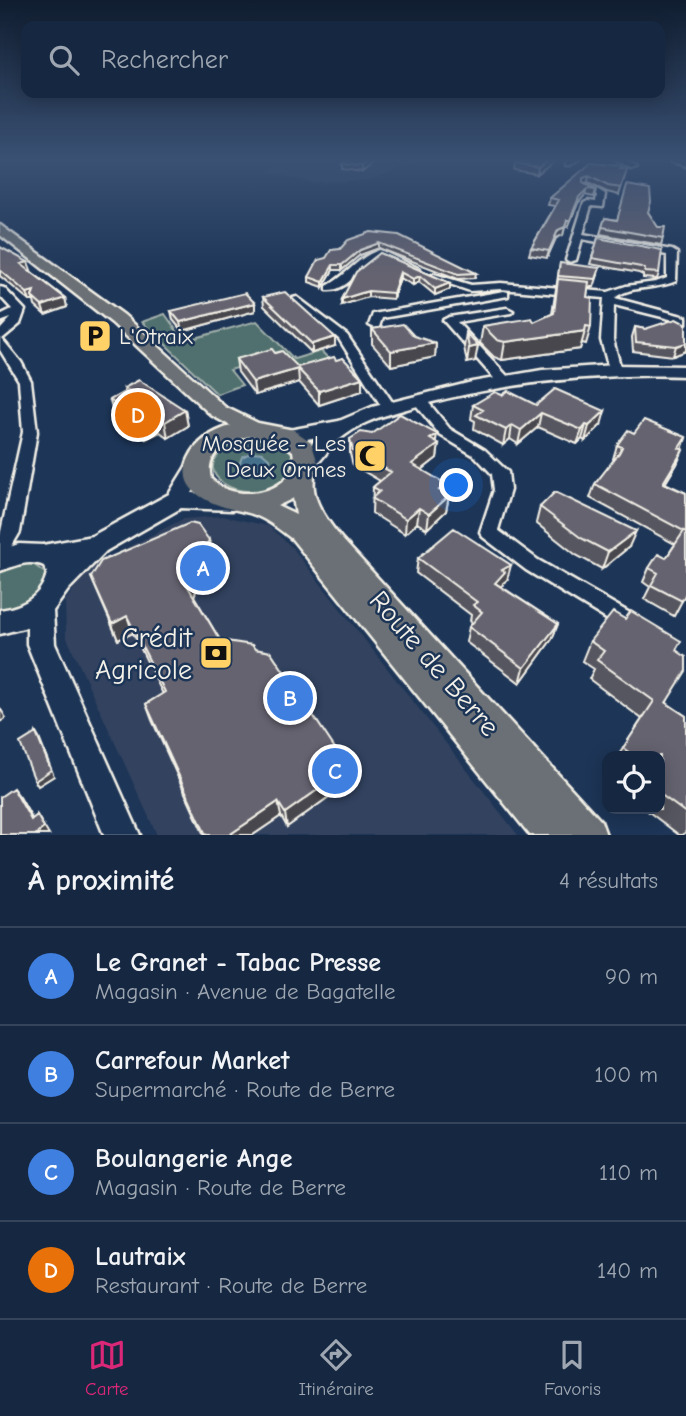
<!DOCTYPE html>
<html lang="fr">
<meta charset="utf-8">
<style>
body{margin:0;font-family:"Comic Neue",sans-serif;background:#23344c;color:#f1f3f6}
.controls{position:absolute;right:21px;bottom:21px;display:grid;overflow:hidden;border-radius:14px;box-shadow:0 4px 18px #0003}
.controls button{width:63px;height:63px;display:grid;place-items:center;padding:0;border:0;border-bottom:2px solid #35445a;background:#162841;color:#f1f3f6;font:35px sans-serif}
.you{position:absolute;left:457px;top:486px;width:24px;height:24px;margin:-18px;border:5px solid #fff;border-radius:50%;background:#1a73e8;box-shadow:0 0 0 10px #1a73e833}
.badge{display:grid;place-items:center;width:46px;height:46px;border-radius:50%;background:#db2777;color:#fff;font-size:23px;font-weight:700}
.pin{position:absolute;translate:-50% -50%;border:4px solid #fff;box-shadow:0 2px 7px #0006}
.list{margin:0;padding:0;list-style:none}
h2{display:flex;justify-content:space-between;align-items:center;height:91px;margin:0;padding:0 28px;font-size:30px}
h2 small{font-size:23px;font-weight:400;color:#9ea6b1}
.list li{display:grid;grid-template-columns:46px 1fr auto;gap:21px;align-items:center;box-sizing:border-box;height:98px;padding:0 28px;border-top:2px solid #35445a}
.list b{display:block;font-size:26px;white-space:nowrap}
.list p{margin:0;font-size:23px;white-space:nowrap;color:#9ea6b1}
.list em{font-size:23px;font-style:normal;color:#9ea6b1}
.icon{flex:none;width:38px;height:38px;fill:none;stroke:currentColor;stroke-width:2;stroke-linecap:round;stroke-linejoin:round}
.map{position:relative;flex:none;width:686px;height:835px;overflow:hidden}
.search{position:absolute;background:#162841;box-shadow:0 4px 18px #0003;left:21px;right:21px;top:21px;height:77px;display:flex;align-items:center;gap:18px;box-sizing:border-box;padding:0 24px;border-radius:14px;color:#9ea6b1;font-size:26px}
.sheet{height:483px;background:#162841}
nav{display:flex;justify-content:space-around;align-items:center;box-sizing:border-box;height:98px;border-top:2px solid #35445a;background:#162841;font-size:19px;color:#9ea6b1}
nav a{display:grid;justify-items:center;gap:4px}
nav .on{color:#db2777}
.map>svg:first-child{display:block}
.built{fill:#33435e}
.green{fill:#506f6e;stroke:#a2b0ab;stroke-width:2}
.water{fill:#446f8b;stroke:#8aa3b0;stroke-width:2}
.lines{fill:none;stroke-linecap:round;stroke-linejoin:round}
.street-casing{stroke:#f4f1e8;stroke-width:5}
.secondary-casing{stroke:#f4f1e8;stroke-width:5}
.primary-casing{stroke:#f4f1e8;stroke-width:5}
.street{fill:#1d3557;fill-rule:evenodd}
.secondary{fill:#1d3557;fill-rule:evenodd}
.primary{fill:#6b7074;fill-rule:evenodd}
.wall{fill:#575660;stroke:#f4f1e8;stroke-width:2}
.shaded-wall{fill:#47464e;stroke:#f4f1e8;stroke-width:2}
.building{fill:#656470;stroke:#f4f1e8;stroke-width:2}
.labels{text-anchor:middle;stroke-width:5;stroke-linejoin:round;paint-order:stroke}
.poi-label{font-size:23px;fill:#f4f1e8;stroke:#1d3557;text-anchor:start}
.near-poi-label{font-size:28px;fill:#f4f1e8;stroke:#1d3557;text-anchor:end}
.near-street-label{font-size:28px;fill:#f4f1e8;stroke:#1d3557}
</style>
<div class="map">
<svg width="686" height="835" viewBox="0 0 686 835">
<rect width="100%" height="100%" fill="#1d3557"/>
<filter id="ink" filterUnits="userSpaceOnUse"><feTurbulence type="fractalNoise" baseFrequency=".0143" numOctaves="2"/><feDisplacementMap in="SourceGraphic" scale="14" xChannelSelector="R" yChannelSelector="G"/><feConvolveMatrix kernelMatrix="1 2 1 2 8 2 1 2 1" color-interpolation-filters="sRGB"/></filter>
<g filter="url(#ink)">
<path class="built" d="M 286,159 L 425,159 L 370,180 L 313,183 L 267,172 Z
M 223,516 L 268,526 L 291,546 L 518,835 L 157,835 L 66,636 L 65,601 L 89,567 L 183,519 Z"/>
<path class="green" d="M 165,314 L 184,341 L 257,321 L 294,359 L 321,351 L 332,362 L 293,374 L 270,358 L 230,370 L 242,385 L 217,394 L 142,322 Z
M 251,436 C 270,436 288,439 295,459 C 290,489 246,500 223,483 C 195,462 232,441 251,436 Z
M 24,564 L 33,564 L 45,573 L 46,580 L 38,597 L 0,613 L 0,572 Z"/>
<path class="water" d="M 252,452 L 263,453 L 270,459 L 268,467 C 257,473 249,474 239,465 L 242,457 Z"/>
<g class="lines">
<defs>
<path id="street" d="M 571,159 L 580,159 L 570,165 L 566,165 L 566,163 Z
M 614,159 L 623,159 L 637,168 L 631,169 Z
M 584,185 L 590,185 L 605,194 L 603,207 L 591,206 L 583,234 L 672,250 L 677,253 L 676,281 C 657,290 629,285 615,298 L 686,317 L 686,323 L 614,305 L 613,340 L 621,369 L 615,373 L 609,369 L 601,340 L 604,298 L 501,289 L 470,291 L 429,277 L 434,274 L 471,285 L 501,283 L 608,292 L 626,286 L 656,282 L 667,278 L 667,255 L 582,239 L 576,260 L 568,262 L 566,260 L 584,203 L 588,201 L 596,202 L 597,195 L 584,189 Z
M 380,250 L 420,269 L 412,271 L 379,256 C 361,264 349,292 327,290 L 327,286 C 347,276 358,256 380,250 Z
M 0,287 L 4,288 L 25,310 L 20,324 L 2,339 L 21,362 L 31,381 L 37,432 L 20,532 L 6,556 L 0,558 L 0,536 L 23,432 L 19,381 L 0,350 L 0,330 L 11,318 L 0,322 L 0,315 L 12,309 L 0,296 Z
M 504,291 L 508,292 L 508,296 L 382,318 L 379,327 L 375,328 L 369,325 L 373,314 Z
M 297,297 L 347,335 L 397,409 L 395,412 L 385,412 L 339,339 L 293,302 L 293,298 Z
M 507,308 L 513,311 L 511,313 L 457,322 L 509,378 L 510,381 L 504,385 L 499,384 L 443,320 L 449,317 Z
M 419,396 L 424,397 L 450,429 L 485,450 L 508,472 L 510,490 L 498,530 L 538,560 L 635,616 L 638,622 L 635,628 L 628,631 L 621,628 L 526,570 L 483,537 L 480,532 L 494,490 L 492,474 L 475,456 L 440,435 L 412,400 Z"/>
<path id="secondary" d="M 669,159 L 686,160 L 686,166 L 670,161 Z
M 614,365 L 686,366 L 686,376 C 581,373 479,385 380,417 C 360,424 344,434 330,448 C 326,453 321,461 316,464 C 311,468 306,466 301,465 L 298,460 L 318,437 L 290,442 L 283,441 L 280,436 L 283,431 L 339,421 L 372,407 L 472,382 L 542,370 Z
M 197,458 L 204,460 L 208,465 L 192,493 L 240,496 L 243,502 L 240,508 L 232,510 L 181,508 L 106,551 L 68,590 L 53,611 L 55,644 L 140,835 L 104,835 L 27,644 L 27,627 L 0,634 L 0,610 C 23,607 42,596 47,573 L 44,566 C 28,559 16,566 0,571 L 0,550 L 19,544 L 43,545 L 92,536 L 169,494 L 190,460 Z"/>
<path id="primary" d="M 0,225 L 124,315 L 225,407 L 258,423 L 294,430 L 311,442 L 318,463 C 305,493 323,515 341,538 L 601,821 L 606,835 L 530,835 L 292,539 C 279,529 262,515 245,512 C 221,507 172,495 189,458 C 197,441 213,431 231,426 L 211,415 L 112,323 L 0,235 ZM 252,436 L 279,441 L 293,451 C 302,493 236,506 211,479 C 204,452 229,439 252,436 ZM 293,498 L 296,515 L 277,506 L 292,499 Z"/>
</defs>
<use href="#street" class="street-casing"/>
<use href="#secondary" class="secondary-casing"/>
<use href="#primary" class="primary-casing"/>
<use href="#street" class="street"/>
<use href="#secondary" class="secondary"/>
<use href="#primary" class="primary"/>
</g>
<path class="wall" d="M 348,159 L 400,159 L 398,162 L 379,159 L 362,172 L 342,169 L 342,164 Z
M 556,159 L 537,174 L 514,170 L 515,163 Z
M 591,163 L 622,166 L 621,169 L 627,170 L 619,195 L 607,192 L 588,183 L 585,184 L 596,190 L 594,197 L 585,195 L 578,203 L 568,227 L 565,227 L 563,235 L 556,238 L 547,258 L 529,255 L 531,248 L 555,206 L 548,205 L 550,198 Z
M 648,212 L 663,238 L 661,245 L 600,234 L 605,218 L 617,220 Z
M 371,232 L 476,273 L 475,278 L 458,279 L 379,248 L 360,255 L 342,270 L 333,270 L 323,287 L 309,282 L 309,277 L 326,258 L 340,249 Z
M 598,238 L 659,273 L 657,279 L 643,278 L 643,275 L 639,273 L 590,264 Z
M 0,247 L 65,298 L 67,307 L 45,315 L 35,306 L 34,301 L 30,301 L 0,276 Z
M 380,253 L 450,283 L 450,289 L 435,295 L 419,282 L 413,285 L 400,278 L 393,299 L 368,297 L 342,305 Z
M 560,263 L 598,275 L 594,287 L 588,287 L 587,297 L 591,327 L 586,344 L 582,343 L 580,349 L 502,360 L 494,357 L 480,343 L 483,326 L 534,322 L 552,314 Z
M 263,297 L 335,346 L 312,353 L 264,306 Z
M 171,311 L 255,311 L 182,331 L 173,320 Z
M 686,324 L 686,351 L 673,356 L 633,351 L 632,337 L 635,327 L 645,329 Z
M 372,329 L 436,343 L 435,357 L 391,366 L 372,344 Z
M 466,333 L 475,361 L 467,363 L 464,347 Z
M 275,353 L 298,367 L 362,391 L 319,405 L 299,382 L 255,395 L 238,372 L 236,359 Z
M 124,388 L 185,410 L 188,426 L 168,438 L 160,432 L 146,439 L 114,416 L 110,400 L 125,392 Z
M 502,395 L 536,405 L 601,425 L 585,441 L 582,439 L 577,444 L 538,427 L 518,444 L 510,439 L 503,445 L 474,429 L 475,421 L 471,419 L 473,405 Z
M 634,433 L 686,438 L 677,464 L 665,483 L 686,493 L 686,593 L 674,616 L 644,599 L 650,587 L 643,582 L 649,568 L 666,558 L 675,544 L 590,498 L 595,484 L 614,460 L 613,459 L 617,445 Z
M 350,439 L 436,442 L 439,444 L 437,458 L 422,470 L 444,494 L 449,496 L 446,511 L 427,529 L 417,523 L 405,534 L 372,513 L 373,487 L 380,481 L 353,465 L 350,454 Z
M 540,507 L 629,547 L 602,569 L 576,555 L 536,523 Z
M 209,540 L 212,557 L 194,596 L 220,640 L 348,783 L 287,827 L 281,816 L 253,835 L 204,835 L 152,720 L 146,704 L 163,694 L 133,633 L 118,640 L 91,577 Z
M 418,558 L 507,580 L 503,583 L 502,587 L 558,624 L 552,639 L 520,683 L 466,642 L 469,627 L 472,623 L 470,621 L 471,615 L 416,573 Z
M 590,641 L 676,650 L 667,703 L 686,716 L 686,831 L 683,835 L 679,835 L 645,809 L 660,809 L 660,756 L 618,756 L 642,719 L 589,679 L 594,669 L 582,661 Z"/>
<path class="shaded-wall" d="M 372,159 L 379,159 L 362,172 L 362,166 Z
M 549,159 L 556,159 L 537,174 L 538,167 Z
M 589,176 L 588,183 L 582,185 L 583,178 Z
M 587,189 L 585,195 L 578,203 L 568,227 L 570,220 L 579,197 Z
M 565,227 L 563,235 L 556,238 L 547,258 L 549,251 L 558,230 Z
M 379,243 L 379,248 L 360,255 L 342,270 L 342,265 L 360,250 Z
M 28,262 L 31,270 L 24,272 L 21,264 Z
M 333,265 L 333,270 L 323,287 L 323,282 Z
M 400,272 L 400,278 L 393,299 L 393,293 Z
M 420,276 L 419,282 L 413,285 L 413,279 Z
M 450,283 L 450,289 L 435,295 L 435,289 Z
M 34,291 L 32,297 L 34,301 L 30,301 L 27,293 Z
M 368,291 L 368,297 L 342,305 L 342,299 Z
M 65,298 L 67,307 L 45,315 L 42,306 Z
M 255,303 L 255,311 L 182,331 L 180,322 Z
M 585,331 L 580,349 L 502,360 L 505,342 Z
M 335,337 L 335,346 L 312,353 L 312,344 Z
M 436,343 L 435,357 L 391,366 L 391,351 Z
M 686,343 L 686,351 L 673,356 L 676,346 Z
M 478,346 L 475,361 L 467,363 L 469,348 Z
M 298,369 L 299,382 L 255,395 L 253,382 Z
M 362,378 L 362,391 L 319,405 L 319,391 Z
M 185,410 L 188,426 L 168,438 L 165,422 Z
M 605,411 L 601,425 L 585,441 L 589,426 Z
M 541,413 L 538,427 L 518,444 L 521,430 Z
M 156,416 L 160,432 L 146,439 L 142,423 Z
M 512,425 L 510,439 L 503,445 L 506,430 Z
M 586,425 L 582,439 L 577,444 L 582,430 Z
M 437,434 L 435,447 L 439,444 L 437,458 L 410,479 L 412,464 L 430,439 Z
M 683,450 L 677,464 L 657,497 L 663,483 Z
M 446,484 L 444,499 L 439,490 Z
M 449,496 L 446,511 L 427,529 L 429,514 Z
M 419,508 L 417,523 L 405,534 L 406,519 Z
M 636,531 L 629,547 L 602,569 L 608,552 Z
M 209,540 L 212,557 L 191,602 L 187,585 Z
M 511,565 L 507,580 L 503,583 L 502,587 L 495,583 L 502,570 Z
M 127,616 L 133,633 L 118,640 L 112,624 Z
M 558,624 L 552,639 L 520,683 L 524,668 Z
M 0,708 L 6,718 L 0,722 Z
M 36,733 L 39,738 L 54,776 L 38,786 L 35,781 Z
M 348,768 L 348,783 L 287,827 L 285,813 Z
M 13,788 L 20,797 L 38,829 L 31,820 Z
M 278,802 L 281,816 L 253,835 L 229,835 Z
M 37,815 L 49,835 L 35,835 Z"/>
<path class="building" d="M 348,159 L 372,159 L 362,166 L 342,164 Z
M 523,159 L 549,159 L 538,167 L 515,163 Z
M 591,163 L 622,166 L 620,169 L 627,170 L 621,188 L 608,186 L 589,176 L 583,178 L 583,183 L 596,190 L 587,189 L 579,197 L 570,220 L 567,220 L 565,227 L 558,230 L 549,251 L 531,248 L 559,200 L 550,198 Z
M 627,185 L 650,189 L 651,202 L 648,212 L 658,227 L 665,227 L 663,238 L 602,227 L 605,218 L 617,220 Z
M 371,232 L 399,235 L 476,273 L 458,274 L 379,243 L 360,250 L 342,265 L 333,265 L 323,282 L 309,277 L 318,260 L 326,258 L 331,250 L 340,249 L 348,240 Z
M 598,238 L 662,250 L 659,273 L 645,272 L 645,269 L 641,267 L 592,258 Z
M 0,247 L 28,262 L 21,264 L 65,298 L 42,306 L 32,297 L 34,291 L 27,293 L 0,270 Z
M 380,253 L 450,283 L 435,289 L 420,276 L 413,279 L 400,272 L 393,293 L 368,291 L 342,299 L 356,272 Z
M 560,263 L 600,268 L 596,279 L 558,276 Z
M 558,279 L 589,282 L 587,297 L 592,298 L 591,327 L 586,326 L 585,331 L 505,342 L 497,340 L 483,326 L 532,318 L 534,322 L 554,313 Z
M 285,292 L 335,337 L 312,344 L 263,297 Z
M 245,293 L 255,303 L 180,322 L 171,311 Z
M 676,319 L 686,324 L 686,343 L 676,346 L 636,342 L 635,327 L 645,329 Z
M 403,324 L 414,336 L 436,343 L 391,351 L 372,329 Z
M 466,333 L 478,346 L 469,348 Z
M 272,349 L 275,353 L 282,351 L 298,367 L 334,357 L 336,360 L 343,358 L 362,378 L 319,391 L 298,369 L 253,382 L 236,359 Z
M 139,380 L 185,410 L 165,422 L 156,416 L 142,423 L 110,400 L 128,390 L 124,388 Z
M 555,389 L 605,411 L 589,426 L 586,425 L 582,430 L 541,413 L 521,430 L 512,425 L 506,430 L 476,415 L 483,410 L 473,405 L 495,392 L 502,395 L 508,391 L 536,405 Z
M 400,414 L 437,434 L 430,439 L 439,444 L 412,464 L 446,484 L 439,490 L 449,496 L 429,514 L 419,508 L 406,519 L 372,498 L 380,491 L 373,487 L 391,472 L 353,451 L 350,439 L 361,432 L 372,434 Z
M 644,420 L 686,437 L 679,448 L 683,450 L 663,483 L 686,493 L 686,593 L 682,601 L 651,585 L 658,573 L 649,568 L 658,554 L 666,558 L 684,531 L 595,484 L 619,453 L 622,447 L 617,445 L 628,430 L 634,433 Z
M 555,492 L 636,531 L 608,552 L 581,538 L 540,507 Z
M 190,523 L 198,525 L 209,540 L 187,585 L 220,640 L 252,645 L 255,649 L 271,652 L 348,768 L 285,813 L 278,802 L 229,835 L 206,835 L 146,704 L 165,692 L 127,616 L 112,624 L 91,577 L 101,561 Z
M 454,528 L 511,565 L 502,570 L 505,572 L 495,583 L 558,624 L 524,668 L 469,627 L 482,612 L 473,605 L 477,602 L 418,558 Z
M 631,611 L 681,641 L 676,650 L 686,657 L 686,671 L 666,703 L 686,716 L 686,813 L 660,794 L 660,756 L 634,756 L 623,748 L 654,701 L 597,660 L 604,651 L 590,641 L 613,612 L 625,619 Z
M 36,733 L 51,770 L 35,781 L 20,743 Z
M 13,788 L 31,820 L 37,815 L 44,828 L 35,835 L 0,835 L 0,797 Z"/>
</g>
<linearGradient id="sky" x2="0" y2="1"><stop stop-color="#101d30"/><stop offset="0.58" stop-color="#3a5174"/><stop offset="1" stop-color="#3a5174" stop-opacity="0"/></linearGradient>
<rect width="686" height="276" fill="url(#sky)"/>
<defs>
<symbol id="parking-square" viewBox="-11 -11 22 22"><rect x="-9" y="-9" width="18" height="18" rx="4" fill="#ffd166" stroke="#1d3557"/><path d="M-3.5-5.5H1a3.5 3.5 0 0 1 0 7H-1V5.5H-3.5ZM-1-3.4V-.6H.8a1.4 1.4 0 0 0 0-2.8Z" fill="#111"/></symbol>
<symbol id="mosque-square" viewBox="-11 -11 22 22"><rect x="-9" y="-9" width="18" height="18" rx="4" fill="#ffd166" stroke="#1d3557"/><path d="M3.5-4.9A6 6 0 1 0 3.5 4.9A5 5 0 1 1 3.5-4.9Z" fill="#111"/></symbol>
<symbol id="bank-square" viewBox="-11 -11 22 22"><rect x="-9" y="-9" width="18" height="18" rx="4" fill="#ffd166" stroke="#1d3557"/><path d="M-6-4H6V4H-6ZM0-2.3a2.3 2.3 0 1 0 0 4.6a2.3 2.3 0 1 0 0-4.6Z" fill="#111"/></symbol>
</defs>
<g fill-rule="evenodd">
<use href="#parking-square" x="76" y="317" width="38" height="38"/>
<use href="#mosque-square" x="351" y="437" width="38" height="38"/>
<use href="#bank-square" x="197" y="634" width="38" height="38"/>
</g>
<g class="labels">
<g class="poi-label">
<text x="119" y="344">L'Otraix</text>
<text x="346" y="451" text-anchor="end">Mosquée - Les<tspan x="346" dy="26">Deux Ormes</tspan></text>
</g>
<g class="near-poi-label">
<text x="192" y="647">Crédit<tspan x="192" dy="32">Agricole</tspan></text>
</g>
<g class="near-street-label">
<text transform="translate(435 663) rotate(49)" y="10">Route de Berre</text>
</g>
</g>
</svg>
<div class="controls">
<button><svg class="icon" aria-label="locate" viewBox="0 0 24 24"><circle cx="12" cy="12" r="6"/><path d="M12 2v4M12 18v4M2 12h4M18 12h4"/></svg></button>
</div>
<div class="you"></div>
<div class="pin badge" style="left:203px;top:568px;background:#3f7fe0">A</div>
<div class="pin badge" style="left:290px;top:698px;background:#3f7fe0">B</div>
<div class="pin badge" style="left:335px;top:771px;background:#3f7fe0">C</div>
<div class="pin badge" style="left:138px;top:415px;background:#e8710a">D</div>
<div class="search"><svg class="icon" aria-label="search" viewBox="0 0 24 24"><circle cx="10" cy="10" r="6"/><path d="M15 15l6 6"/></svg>Rechercher</div>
</div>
<section class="sheet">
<h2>À proximité<small>4 résultats</small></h2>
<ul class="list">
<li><span class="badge" style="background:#3f7fe0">A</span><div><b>Le Granet - Tabac Presse</b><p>Magasin · Avenue de Bagatelle</p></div><em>90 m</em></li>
<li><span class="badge" style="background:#3f7fe0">B</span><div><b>Carrefour Market</b><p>Supermarché · Route de Berre</p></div><em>100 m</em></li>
<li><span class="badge" style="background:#3f7fe0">C</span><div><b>Boulangerie Ange</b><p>Magasin · Route de Berre</p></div><em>110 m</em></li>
<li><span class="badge" style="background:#e8710a">D</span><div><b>Lautraix</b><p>Restaurant · Route de Berre</p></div><em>140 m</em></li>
</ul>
</section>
<nav>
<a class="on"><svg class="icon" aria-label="map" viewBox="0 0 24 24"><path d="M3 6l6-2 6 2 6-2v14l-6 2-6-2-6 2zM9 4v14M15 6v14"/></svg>Carte</a>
<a><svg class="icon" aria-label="directions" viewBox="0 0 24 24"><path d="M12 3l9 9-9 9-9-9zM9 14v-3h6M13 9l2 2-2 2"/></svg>Itinéraire</a>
<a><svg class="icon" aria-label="saved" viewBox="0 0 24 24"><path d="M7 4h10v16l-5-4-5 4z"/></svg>Favoris</a>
</nav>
